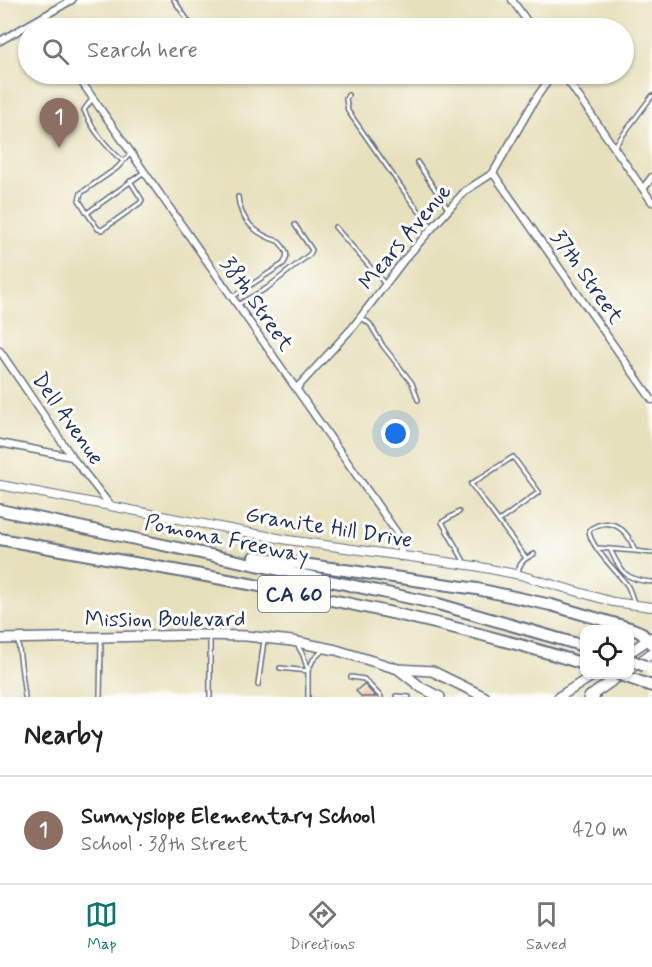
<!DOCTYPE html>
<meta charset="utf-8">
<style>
body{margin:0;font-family:Mynerve,sans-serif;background:#f6f6f6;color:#202124}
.controls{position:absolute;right:18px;bottom:18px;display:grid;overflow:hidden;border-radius:12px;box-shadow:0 2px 4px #0004}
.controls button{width:54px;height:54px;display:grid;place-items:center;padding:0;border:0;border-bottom:2px solid #e0e0e0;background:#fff;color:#202124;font:30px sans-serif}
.you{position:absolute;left:396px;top:434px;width:21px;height:21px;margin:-15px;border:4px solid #fff;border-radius:50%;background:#1a73e8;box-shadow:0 0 0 9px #1a73e833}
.badge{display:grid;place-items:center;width:39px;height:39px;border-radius:50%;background:#0f766e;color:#fff;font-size:20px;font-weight:700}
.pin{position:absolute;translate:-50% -50px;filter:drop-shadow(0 2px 3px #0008)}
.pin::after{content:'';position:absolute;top:32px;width:21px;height:18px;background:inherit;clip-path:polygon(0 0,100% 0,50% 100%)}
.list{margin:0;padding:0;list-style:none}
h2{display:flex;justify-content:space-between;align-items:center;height:78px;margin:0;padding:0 24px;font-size:26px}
h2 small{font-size:20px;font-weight:400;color:#757577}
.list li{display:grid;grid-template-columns:39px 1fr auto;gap:18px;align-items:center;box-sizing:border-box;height:108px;padding:0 24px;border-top:2px solid #e0e0e0}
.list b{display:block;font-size:22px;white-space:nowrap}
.list p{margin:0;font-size:20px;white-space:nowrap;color:#757577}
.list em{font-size:20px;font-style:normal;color:#757577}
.icon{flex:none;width:33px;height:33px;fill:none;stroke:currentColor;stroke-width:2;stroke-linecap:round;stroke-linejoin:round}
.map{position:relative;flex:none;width:652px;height:697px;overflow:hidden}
.search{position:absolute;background:#fff;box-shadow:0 2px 4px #0004;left:18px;right:18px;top:18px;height:66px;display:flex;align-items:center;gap:15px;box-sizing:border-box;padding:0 21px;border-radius:33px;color:#757577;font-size:22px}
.sheet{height:186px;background:#fff}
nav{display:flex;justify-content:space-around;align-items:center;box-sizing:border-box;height:84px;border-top:2px solid #e0e0e0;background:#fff;font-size:16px;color:#757577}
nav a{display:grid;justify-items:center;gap:3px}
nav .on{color:#0f766e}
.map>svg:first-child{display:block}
.building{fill:#f5ae97}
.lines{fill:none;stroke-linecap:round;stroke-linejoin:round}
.service-casing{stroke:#626d7f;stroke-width:6}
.minor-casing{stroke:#626d7f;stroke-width:9}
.tertiary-casing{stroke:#626d7f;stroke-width:10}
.primary-casing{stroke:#626d7f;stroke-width:12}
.motorway-casing{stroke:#626d7f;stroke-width:14}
.service{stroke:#fff;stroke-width:3}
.minor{stroke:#fff;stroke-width:6}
.tertiary{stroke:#fff;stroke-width:8}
.primary{stroke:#fff;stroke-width:9}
.motorway{stroke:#fff;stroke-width:10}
.motorway-bridge-casing{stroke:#626d7f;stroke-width:14;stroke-linecap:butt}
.motorway-bridge{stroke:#fff;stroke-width:10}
.labels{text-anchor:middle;stroke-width:6;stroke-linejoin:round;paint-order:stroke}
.shield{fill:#fdfcf7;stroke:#5f6c8c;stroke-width:1.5}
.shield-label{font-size:21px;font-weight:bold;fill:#1b2f5e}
.street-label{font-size:22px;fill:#1b2f5e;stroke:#fdfcf7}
</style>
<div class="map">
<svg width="652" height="697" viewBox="0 0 652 697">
<rect width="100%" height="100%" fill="#fdfcf7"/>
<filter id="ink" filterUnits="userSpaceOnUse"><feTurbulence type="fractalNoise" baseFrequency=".0167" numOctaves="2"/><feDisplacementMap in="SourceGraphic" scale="12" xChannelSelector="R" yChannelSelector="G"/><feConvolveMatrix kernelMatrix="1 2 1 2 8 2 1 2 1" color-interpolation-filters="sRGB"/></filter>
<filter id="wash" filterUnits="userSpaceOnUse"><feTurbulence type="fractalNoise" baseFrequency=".008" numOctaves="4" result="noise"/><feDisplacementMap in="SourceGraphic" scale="24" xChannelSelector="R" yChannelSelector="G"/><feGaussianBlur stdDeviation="1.35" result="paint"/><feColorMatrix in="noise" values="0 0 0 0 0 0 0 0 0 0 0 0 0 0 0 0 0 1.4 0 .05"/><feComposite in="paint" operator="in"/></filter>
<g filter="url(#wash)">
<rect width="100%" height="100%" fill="#e7e0bc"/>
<g id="blocks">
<path class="building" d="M 364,684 L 376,697 L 362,697 L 356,691 Z"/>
</g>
</g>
<g filter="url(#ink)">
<use href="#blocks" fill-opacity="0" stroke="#626d7f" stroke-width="1.5"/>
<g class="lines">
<defs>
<path id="service" d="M 174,0 L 193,28
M 348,95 L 346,99 L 348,111 L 411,201 L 432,227
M 92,99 L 84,110 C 92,129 107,148 123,161
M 614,147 L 652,96
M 130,154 L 117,168 L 81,193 L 79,200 L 87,213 L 144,172
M 417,162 L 448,209
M 87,213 L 98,229 L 102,230 L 140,203 L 142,200 L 130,181
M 335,227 L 385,284
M 234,296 L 283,264 C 290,255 286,249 278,241 C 257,235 240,221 238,197
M 239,304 L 267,288 L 310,254 L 312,250 L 295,225
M 362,318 L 370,324 L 383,346 L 412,383 L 418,400
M 459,512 L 442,522 L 465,563
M 499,521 L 539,492 L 513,457 L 471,484 L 526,558
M 598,548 L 635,551
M 610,549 C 621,572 625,580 652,582
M 518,573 C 519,563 524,559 534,554
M 634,603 C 632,597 630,590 627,585 C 617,571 589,546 589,530 C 611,514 628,530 635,551 L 652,553
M 18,641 L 25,697
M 297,644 L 303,655 L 308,671 L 313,660 L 324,649
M 280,668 L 308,671 L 308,697
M 351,677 L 364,679 L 381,697
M 258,685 L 264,640
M 396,696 L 409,697
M 100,697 L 101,639
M 210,697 L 210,636"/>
<path id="minor" d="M 512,0 L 532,28
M 0,41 L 72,0
M 76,74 L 397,533 L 401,543 L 401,557
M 563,74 L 652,202
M 493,173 L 652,400
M 643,189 L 652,177
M 0,351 L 72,457 L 110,505
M 296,389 L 353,327 L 404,260 L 465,191 L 493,173 L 536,98 L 553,74
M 0,443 L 72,457"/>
<path id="tertiary" d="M 0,485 L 288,540 L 475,566 L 520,575 L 613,602 L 652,607"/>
<path id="primary" d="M 0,639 L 201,635 L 246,636 L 292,641 L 336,650 L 398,669 L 432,671 L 485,697
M 630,652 L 652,637
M 398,669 L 422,688 L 440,697
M 630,669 L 652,653
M 559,697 L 595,674
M 589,697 L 622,674"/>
<path id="motorway" d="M 0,510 L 438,604 L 584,646
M 0,539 C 196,575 394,604 584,664
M 254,557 L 477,589 L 551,605 L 630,628 L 640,632 L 652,644
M 629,678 L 652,686
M 591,696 L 594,697"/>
</defs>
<use href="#service" class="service-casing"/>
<use href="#minor" class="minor-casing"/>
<use href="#tertiary" class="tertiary-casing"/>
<use href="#primary" class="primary-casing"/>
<use href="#motorway" class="motorway-casing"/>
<use href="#service" class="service"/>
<use href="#minor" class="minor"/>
<use href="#tertiary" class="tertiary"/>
<use href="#primary" class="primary"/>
<use href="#motorway" class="motorway"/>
<defs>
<path id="motorway-bridge" d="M 630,660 L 645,666
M 618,674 L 629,678"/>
</defs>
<use href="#motorway-bridge" class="motorway-bridge-casing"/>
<use href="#motorway-bridge" class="motorway-bridge"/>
</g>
</g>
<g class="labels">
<rect class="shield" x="258" y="576" width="72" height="36" rx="4.5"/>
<g class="shield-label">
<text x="294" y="601">CA 60</text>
</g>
<g class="street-label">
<text transform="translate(404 236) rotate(-50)" y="8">Mears Avenue</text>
<text transform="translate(588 276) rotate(55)" y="8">37th Street</text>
<text transform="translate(258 303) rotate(55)" y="8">38th Street</text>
<text transform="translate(69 418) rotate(55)" y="8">Dell Avenue</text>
<text transform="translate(329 526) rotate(9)" y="8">Granite Hill Drive</text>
<text transform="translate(227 538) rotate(12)" y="8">Pomona Freeway</text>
<text x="165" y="626">Mission Boulevard</text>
</g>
</g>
</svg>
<div class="controls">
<button><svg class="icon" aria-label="locate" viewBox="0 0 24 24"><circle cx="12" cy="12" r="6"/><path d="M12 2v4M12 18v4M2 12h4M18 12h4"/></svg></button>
</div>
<div class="you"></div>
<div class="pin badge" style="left:59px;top:148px;background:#8d6e63">1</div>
<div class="search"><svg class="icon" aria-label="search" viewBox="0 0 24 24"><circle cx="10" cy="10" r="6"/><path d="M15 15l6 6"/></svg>Search here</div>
</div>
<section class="sheet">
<h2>Nearby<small></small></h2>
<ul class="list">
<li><span class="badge" style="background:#8d6e63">1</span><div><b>Sunnyslope Elementary School</b><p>School · 38th Street</p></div><em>420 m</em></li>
</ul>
</section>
<nav>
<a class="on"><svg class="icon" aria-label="map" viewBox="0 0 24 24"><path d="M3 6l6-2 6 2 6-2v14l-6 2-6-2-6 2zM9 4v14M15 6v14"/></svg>Map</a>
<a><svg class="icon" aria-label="directions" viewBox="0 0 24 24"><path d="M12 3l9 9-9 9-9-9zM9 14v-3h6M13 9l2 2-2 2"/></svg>Directions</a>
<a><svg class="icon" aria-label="saved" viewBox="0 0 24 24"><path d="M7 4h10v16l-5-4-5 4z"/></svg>Saved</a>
</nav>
